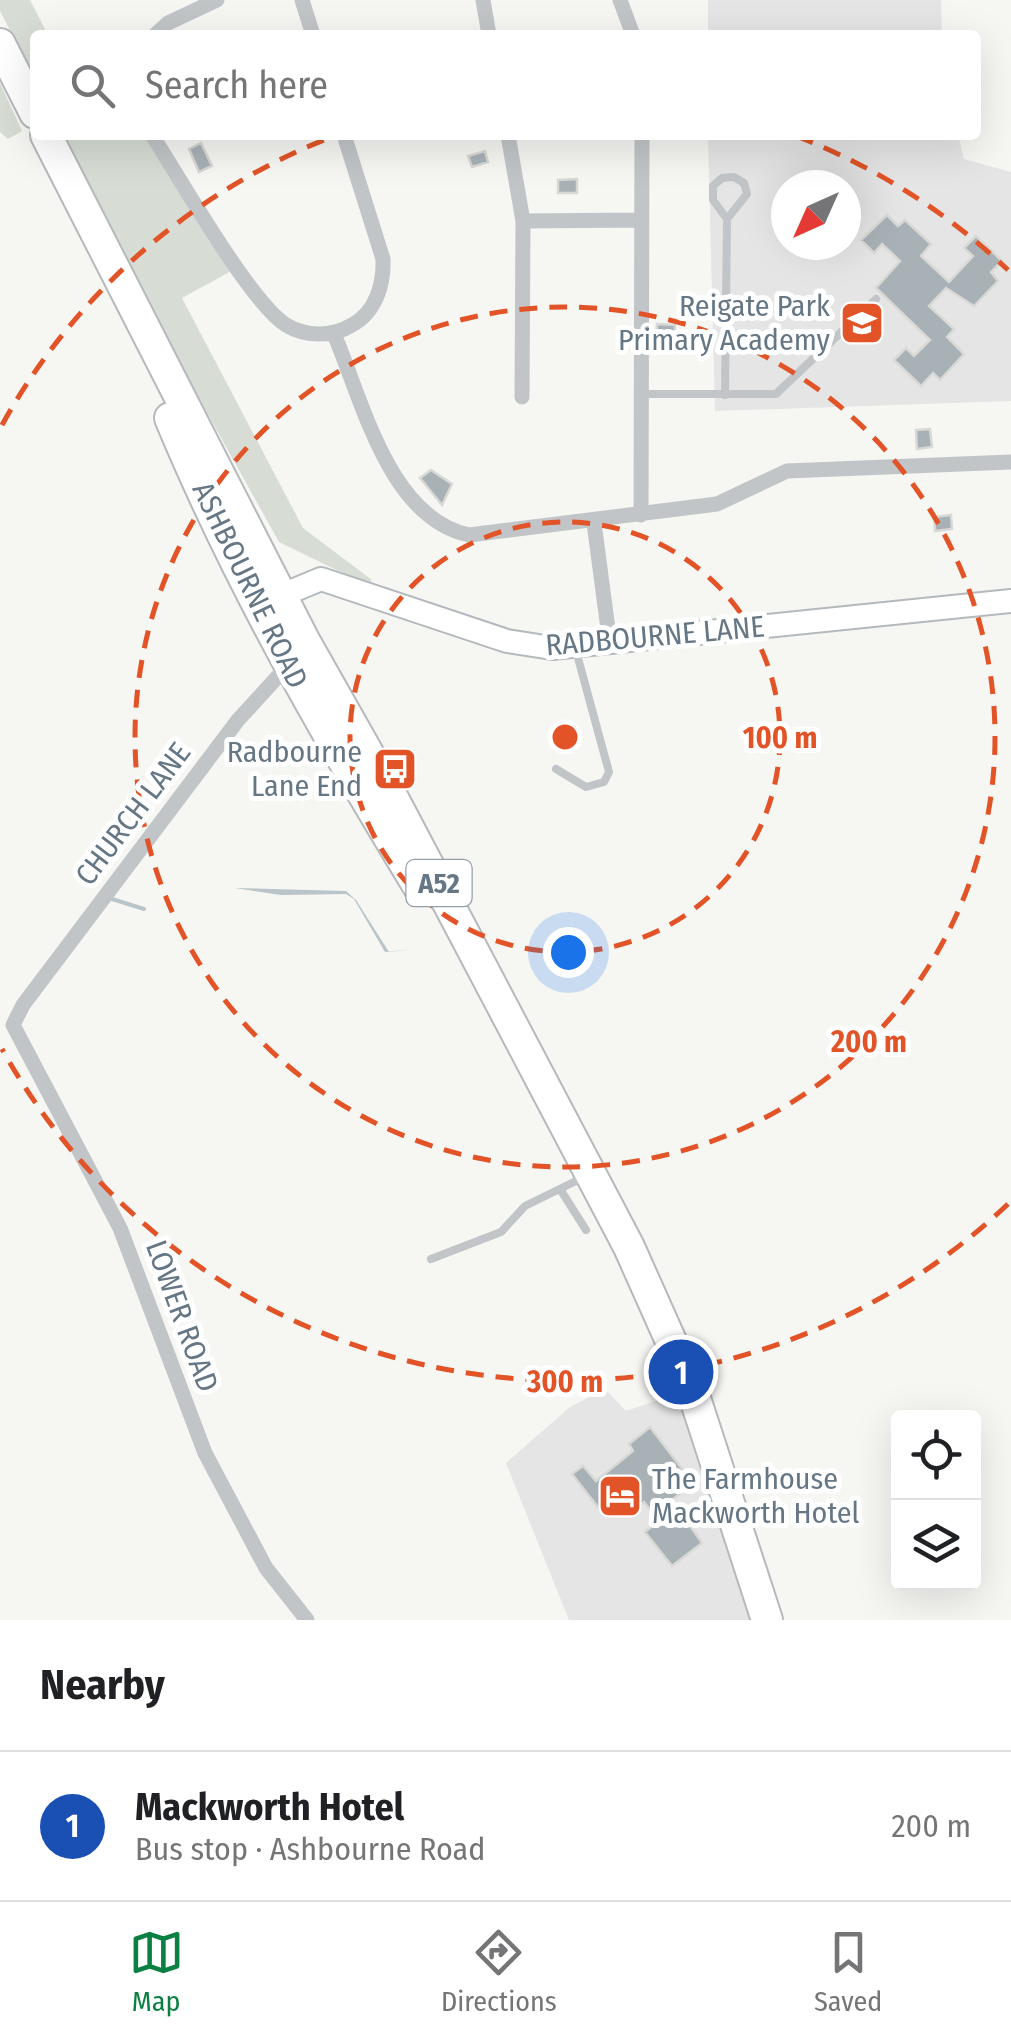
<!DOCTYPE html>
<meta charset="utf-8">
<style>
body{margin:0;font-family:"Fira Sans Condensed",sans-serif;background:#f2f2f2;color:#202124}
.controls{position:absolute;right:30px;bottom:30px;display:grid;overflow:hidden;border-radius:10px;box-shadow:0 10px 40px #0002}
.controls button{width:90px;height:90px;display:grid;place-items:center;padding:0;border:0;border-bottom:2px solid #e0e0e0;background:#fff;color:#202124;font:50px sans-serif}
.compass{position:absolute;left:771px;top:170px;width:90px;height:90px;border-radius:50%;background:#fff;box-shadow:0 10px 40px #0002;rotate:225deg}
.you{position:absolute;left:568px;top:952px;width:35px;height:35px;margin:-25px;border:8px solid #fff;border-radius:50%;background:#1a73e8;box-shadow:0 0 0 15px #1a73e833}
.badge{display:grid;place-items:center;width:65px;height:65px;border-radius:50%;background:#0b8043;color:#fff;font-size:32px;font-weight:700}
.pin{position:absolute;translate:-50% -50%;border:5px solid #fff;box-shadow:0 2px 10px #0006}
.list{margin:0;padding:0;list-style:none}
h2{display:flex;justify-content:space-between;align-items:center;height:130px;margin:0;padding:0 40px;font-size:42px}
h2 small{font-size:32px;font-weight:400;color:#757577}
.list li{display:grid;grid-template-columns:65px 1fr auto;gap:30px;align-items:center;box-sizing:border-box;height:150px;padding:0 40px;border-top:2px solid #e0e0e0}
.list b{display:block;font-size:38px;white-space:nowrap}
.list p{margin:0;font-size:32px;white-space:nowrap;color:#757577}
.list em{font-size:32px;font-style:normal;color:#757577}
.icon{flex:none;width:55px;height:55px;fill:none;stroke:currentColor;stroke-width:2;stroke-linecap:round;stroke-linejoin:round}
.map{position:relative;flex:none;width:1011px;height:1620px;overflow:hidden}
.search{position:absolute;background:#fff;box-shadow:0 10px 40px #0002;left:30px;right:30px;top:30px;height:110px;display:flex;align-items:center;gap:25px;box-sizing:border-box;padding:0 35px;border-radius:10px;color:#757577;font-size:38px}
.sheet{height:280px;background:#fff}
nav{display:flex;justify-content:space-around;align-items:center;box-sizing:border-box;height:140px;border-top:2px solid #e0e0e0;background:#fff;font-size:28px;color:#757577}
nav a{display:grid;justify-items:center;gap:5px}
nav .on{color:#0b8043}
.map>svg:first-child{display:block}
.built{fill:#e4e5e4;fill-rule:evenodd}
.green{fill:#d7ddd4}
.water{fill:#b9c5c9}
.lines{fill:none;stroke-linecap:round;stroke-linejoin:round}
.stream{stroke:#b9c5c9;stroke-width:4}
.building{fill:#a8b1b6;stroke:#d8d8d5;stroke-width:2.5}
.secondary-casing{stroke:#b3b9bd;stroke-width:26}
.highway-casing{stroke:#b6b9bc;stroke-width:34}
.lane{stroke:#c1c5c8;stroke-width:8}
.street{stroke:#c1c5c8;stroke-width:15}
.secondary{stroke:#fff;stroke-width:22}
.highway{stroke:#fff;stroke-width:30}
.ring{fill:none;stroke:#e25427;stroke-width:5;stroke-dasharray:18 12}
.labels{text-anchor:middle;stroke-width:10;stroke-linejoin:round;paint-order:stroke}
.shield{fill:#fff;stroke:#939fa9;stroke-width:2.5}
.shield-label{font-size:28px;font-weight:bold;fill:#657684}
.poi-label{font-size:30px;fill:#657684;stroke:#fff;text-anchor:end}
.street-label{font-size:30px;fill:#657684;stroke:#fff}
.centre{fill:#e25427;stroke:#fff;stroke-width:5}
.ring-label{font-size:30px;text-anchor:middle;font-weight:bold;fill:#e25427;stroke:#fff;stroke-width:10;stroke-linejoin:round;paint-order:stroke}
</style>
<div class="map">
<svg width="1011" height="1620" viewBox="0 0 1011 1620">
<rect width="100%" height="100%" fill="#f6f6f3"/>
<path class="built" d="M 708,0 L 941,0 L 942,35 L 708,35 Z
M 708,135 L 958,135 L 964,159 L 1011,172 L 1011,401 L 715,411 ZM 786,185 L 846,185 L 846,245 L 786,245 Z
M 605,1389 L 626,1411 L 682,1392 L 757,1620 L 569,1620 L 506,1463 L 570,1407 Z"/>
<path class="green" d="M 0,0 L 30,0 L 48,35 L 35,35 L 35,79 L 0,11 Z
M 0,83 L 22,131 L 8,139 L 0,132 Z
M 64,135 L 144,135 L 233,270 L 182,298 L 303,528 L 372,580 L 367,585 L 279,542 L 185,373 Z"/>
<path class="water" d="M 235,888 L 346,891 L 356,900 L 389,952 L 413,949 L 385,952 L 354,899 L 346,894 L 281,895 Z"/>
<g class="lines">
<path class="stream" d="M 112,899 L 144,909"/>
</g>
<path class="building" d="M 201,143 L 212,166 L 199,172 L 189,149 Z
M 485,151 L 488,162 L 472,167 L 468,156 Z
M 577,179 L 577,193 L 558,193 L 558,180 Z
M 887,215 L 898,226 L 905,220 L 931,244 L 921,256 L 949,282 L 973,256 L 964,248 L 976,236 L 1002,261 L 991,272 L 998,281 L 974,306 L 946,288 L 929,306 L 954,329 L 947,337 L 964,354 L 940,380 L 933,373 L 921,386 L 894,360 L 906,348 L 914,356 L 930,340 L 876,288 L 900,261 L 882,244 L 874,253 L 861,240 Z
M 657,324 L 675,325 L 674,342 L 656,341 Z
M 930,429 L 932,447 L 917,449 L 916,430 Z
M 431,470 L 452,484 L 442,505 L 420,478 Z
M 951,515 L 952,529 L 935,531 L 934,517 Z
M 650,1427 L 693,1483 L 672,1500 L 702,1543 L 672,1566 L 645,1532 L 659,1521 L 644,1502 L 635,1509 L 626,1498 L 604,1515 L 572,1474 L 583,1466 L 596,1481 L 633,1451 L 629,1444 Z"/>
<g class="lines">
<defs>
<path id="secondary" d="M 268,601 L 321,579 L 507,641 L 552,648 L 1011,601"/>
<path id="highway" d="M 0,44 L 35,113
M 46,135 L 305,642 L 386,785 L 629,1247 L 691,1386 L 767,1620
M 170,418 C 239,584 327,736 420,889"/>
</defs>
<use href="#secondary" class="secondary-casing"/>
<use href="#highway" class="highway-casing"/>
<path class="lane" d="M 639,394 L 776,394 L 876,299
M 725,395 L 727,219 L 713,200 L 713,186 L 722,178 L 734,177 L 744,183 L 747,194 L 727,219
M 556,769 L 586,787 L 604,782 L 609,772 L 575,647
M 560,1189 L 586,1230
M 431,1259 L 501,1232 L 525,1206 L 582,1178
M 705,1512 L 722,1506"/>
<path class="street" d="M 302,0 L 313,35
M 483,0 L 489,35
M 620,0 L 633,35
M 155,35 L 168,23 L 217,0
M 152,135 C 179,177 250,302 286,325 C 306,337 332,337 352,325 C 376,312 384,284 383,259 L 344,135
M 508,135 L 523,221 L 522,397
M 523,221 L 640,220
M 334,334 C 363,402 389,518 469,535 L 717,504 L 787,471 L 1011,462
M 641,515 L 642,135
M 594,523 L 610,644
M 292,661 L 238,720 L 23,1005 L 13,1025 L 120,1228 L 205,1453 L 266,1568 L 307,1620"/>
<use href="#secondary" class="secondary"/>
<use href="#highway" class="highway"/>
</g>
<g class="ring">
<circle cx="565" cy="737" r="215"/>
<circle cx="565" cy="737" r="430"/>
<path d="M1008 1204A644 644 0 0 1 2 1049M2 425A644 644 0 0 1 334 136M796 136A644 644 0 0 1 1008 270"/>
</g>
<defs>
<symbol id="school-square" viewBox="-11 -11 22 22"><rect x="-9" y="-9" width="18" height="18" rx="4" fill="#e25427" stroke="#fff"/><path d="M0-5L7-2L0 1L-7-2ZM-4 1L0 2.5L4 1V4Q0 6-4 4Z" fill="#fff"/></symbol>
<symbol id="bus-square" viewBox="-11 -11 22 22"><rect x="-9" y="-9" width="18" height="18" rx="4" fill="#e25427" stroke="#fff"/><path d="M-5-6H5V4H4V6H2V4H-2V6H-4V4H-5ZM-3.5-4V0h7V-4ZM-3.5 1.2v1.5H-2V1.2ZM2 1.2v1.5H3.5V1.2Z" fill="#fff"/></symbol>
<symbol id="hotel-square" viewBox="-11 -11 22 22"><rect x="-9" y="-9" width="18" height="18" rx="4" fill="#e25427" stroke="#fff"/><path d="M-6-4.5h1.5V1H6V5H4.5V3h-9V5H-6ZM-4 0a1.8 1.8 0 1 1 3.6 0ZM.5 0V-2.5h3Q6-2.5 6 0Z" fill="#fff"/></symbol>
</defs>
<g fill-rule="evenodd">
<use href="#school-square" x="837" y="298" width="50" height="50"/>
<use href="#bus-square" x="370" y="744" width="50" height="50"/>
<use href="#hotel-square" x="595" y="1471" width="50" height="50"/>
</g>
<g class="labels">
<rect class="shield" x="406.5" y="860" width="65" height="46" rx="8"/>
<g class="shield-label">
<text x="439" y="893">A52</text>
</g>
<g class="poi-label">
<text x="830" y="316">Reigate Park<tspan x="830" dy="34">Primary Academy</tspan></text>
<text x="362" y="762">Radbourne<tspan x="362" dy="34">Lane End</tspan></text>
<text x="652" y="1489" text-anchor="start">The Farmhouse<tspan x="652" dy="34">Mackworth Hotel</tspan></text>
</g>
<g class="street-label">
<text transform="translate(250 585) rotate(64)" y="10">ASHBOURNE ROAD</text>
<text transform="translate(655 636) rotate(-5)" y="10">RADBOURNE LANE</text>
<text transform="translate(133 814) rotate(-53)" y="10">CHURCH LANE</text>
<text transform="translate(182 1316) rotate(70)" y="10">LOWER ROAD</text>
</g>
</g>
<circle cx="565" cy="737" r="15" class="centre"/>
<g class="ring-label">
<text x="780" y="748">100 m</text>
<text x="869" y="1052">200 m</text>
<text x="565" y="1392">300 m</text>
</g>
</svg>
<div class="controls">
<button><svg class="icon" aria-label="locate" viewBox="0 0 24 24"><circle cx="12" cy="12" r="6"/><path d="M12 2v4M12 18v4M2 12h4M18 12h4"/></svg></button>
<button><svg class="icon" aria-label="layers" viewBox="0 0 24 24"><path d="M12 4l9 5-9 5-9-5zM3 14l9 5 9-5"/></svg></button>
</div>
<svg class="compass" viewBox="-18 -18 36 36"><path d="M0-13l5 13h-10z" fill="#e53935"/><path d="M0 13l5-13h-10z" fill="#757577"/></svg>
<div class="you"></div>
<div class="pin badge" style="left:681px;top:1372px;background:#1a4fb4">1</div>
<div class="search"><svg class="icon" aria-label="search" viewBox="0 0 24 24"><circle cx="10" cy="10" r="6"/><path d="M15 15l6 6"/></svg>Search here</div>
</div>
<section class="sheet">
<h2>Nearby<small></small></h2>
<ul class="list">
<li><span class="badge" style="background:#1a4fb4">1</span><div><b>Mackworth Hotel</b><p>Bus stop · Ashbourne Road</p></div><em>200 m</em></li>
</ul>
</section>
<nav>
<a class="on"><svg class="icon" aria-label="map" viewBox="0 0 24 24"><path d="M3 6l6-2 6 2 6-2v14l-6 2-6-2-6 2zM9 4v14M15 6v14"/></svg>Map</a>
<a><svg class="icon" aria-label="directions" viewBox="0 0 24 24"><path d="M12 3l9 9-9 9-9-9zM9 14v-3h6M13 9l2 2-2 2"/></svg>Directions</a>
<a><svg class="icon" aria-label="saved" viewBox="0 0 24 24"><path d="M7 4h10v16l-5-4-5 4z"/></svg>Saved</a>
</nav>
